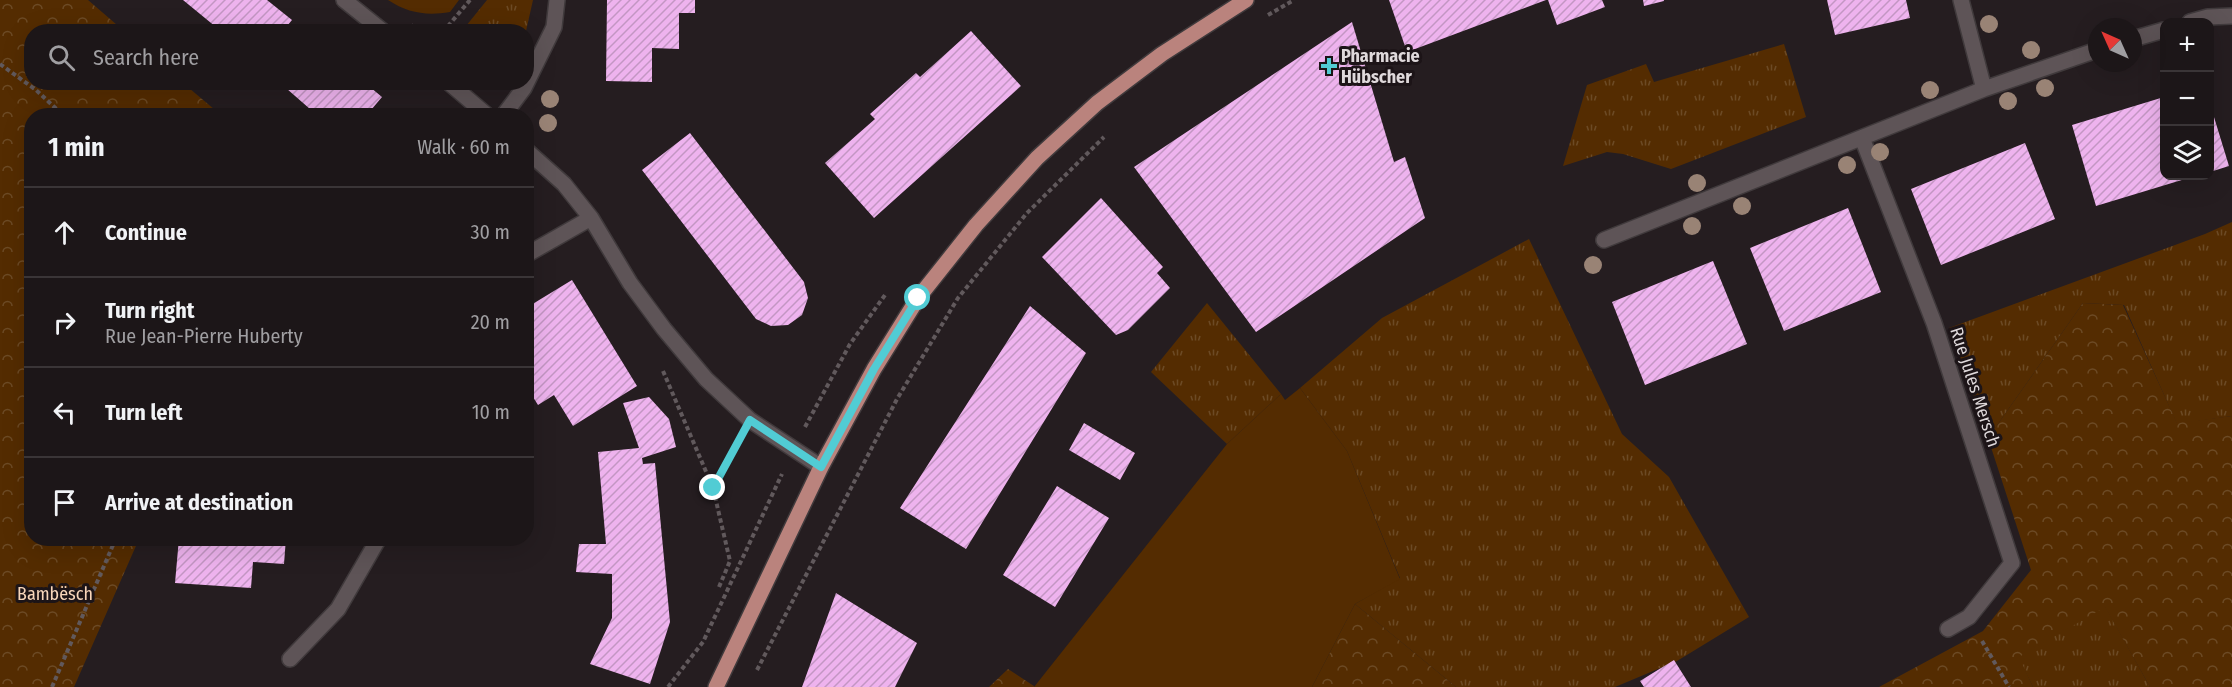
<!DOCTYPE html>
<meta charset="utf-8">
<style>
body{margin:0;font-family:"Fira Sans Condensed",sans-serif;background:#251f21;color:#f1f3f6}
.controls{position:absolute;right:18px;top:18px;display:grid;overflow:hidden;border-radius:12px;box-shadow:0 6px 24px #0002}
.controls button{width:54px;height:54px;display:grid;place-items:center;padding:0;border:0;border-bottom:2px solid #3a3537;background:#1c1618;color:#f1f3f6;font:30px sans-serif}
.compass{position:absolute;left:2088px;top:18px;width:54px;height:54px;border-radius:50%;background:#1c1618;box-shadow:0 6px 24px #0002;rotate:315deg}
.stop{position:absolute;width:18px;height:18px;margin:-14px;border:4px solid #51ccd4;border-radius:50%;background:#fff}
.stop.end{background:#51ccd4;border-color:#fff;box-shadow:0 2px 6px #0008}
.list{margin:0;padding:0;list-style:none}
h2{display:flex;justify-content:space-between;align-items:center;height:78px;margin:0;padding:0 24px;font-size:26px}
h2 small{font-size:20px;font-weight:400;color:#a09fa2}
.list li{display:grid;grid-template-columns:39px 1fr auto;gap:18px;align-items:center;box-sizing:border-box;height:90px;padding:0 24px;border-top:2px solid #3a3537}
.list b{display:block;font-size:22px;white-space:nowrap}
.list p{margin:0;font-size:20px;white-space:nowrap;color:#a09fa2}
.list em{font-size:20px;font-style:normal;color:#a09fa2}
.icon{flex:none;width:33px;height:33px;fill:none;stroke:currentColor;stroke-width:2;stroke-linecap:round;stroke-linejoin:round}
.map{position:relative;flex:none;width:2232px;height:687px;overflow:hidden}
.search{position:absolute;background:#1c1618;box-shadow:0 6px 24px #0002;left:24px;top:24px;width:510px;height:66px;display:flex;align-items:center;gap:15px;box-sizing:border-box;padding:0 21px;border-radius:24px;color:#a09fa2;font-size:22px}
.panel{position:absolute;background:#1c1618;box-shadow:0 6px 24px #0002;left:24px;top:108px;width:510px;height:438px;border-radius:24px}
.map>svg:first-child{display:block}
.grass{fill:url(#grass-tufts)}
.forest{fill:url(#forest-crowns)}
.garden{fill:#542c01}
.building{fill:url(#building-hatch)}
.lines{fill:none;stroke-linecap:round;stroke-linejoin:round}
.minor-casing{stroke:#403a3c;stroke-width:18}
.major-casing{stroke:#403a3c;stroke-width:18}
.path{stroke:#61595c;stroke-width:4;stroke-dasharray:4.5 3;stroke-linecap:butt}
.minor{stroke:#5e5457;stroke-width:15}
.major{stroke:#ba837d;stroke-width:15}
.tree{fill:#998375}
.route{stroke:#51ccd4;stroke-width:8}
.poi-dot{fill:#51ccd4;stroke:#1c1417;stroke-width:2}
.labels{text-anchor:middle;stroke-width:6;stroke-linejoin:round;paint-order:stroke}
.poi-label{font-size:18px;font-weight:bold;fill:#dfd9db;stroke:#1c1417;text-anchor:start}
.street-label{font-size:18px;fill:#dfd9db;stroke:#1c1417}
.park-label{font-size:18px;fill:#f8d6ba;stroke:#1c1417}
</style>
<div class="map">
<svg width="2232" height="687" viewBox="0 0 2232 687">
<defs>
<pattern id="grass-tufts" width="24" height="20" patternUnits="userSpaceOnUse" patternTransform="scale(1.5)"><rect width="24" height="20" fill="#542c01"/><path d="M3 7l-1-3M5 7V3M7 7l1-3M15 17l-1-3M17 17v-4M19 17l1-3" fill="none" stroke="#6c4a25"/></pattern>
<pattern id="forest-crowns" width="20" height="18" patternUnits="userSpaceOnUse" patternTransform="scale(1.5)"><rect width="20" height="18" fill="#542c01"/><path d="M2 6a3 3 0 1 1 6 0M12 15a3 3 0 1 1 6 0" fill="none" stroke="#6c4a25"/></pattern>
<pattern id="building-hatch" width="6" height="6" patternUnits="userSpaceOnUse" patternTransform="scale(1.5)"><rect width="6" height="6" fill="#eeb3ee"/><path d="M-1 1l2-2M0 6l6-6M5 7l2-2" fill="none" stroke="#c396c3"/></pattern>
</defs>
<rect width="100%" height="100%" fill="#251d20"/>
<path class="grass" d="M 487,0 L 533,0 L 526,31 L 462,31 Z
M 1784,44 L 1806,117 L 1671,169 L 1623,154 L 1607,152 L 1563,166 L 1587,85 L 1646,64 L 1654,82 Z
M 2232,222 L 2232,416 L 2177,424 L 2124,305 L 2083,303 L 1988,438 L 1949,328 L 2205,234 Z
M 1529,239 L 1622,434 L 1669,477 L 1749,617 L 1677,661 L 1615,687 L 1456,687 L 1355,604 L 1400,578 L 1347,451 L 1300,388 L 1382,318 Z
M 1207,303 L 1281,394 L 1227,444 L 1151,372 Z
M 2105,606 L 2150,687 L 2033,687 L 2018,657 Z"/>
<path class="forest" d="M 0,0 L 88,0 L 124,31 L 32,32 L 32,82 L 183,83 L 221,115 L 32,116 L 32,538 L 139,539 L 74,687 L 0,687 Z
M 2083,303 L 2123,305 L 2177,423 L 2232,416 L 2232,687 L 2150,687 L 2105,607 L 2019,657 L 2033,687 L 1879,687 L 1983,631 L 2031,570 L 1988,438 Z
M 1355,604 L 1456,687 L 1312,687 Z
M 1008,669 L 1034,686 L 1034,687 L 989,687 Z"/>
<path class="garden" d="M 388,0 L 459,0 L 450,12 C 426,16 408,13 388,0 Z
M 1300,388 L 1347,451 L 1400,579 L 1355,604 L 1312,687 L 1034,687 L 1227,444 L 1281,394 L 1285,400 Z"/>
<path class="building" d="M 183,0 L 267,0 L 292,20 L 282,32 L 222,32 Z
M 607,0 L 695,0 L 695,13 L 679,13 L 679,49 L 652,48 L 652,82 L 606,81 Z
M 1389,0 L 1546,0 L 1407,52 Z
M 1548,0 L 1602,0 L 1605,7 L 1557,25 Z
M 1643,0 L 1664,0 L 1664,1 L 1644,6 Z
M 1827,0 L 1906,0 L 1910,18 L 1835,35 Z
M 1352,22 L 1394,162 L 1405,157 L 1425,218 L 1256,332 L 1134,167 Z
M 971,31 L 1021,86 L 874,218 L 825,163 L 875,119 L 870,114 L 916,73 L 920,77 Z
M 279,82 L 364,82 L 382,97 L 366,116 L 318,116 Z
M 2164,97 L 2164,176 L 2195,176 L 2096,206 L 2072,125 Z
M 2210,104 L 2229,166 L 2210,172 Z
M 690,133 L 804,282 L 808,298 L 802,315 L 788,325 L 771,326 L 756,319 L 642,170 Z
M 2025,143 L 2055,219 L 1941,265 L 1911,189 Z
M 1101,198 L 1163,267 L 1157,273 L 1170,288 L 1128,330 L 1116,335 L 1042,257 Z
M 1848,208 L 1881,292 L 1784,331 L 1750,248 Z
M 1713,261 L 1747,344 L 1645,385 L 1612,302 Z
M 572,280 L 637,386 L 573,426 L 554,395 L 538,405 L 526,386 L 526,308 Z
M 1030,306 L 1086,353 L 966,549 L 900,508 Z
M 649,397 L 669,419 L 676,447 L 642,458 L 643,464 L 655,463 L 670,622 L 650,684 L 590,664 L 612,618 L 612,574 L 576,572 L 579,544 L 606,544 L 598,452 L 639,448 L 623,403 Z
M 1084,423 L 1135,453 L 1120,480 L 1069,450 Z
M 1057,486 L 1109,518 L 1055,607 L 1003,575 Z
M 179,538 L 286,538 L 284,564 L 253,562 L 251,588 L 175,583 Z
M 836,593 L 917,643 L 895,687 L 802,687 Z
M 1674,660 L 1691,687 L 1644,687 L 1640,681 Z"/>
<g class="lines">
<defs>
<path id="minor" d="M 344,0 L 384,32
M 1961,0 L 1984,89
M 2190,22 L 2208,17 L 2232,16
M 2133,39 L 2164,30
M 448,82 L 488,116
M 503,116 L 524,88 L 554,27 L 557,0
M 1862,138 L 1934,323 L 2012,563 L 1969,617 L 1948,629
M 526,150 L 564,184 L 591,218 L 630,283 L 664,329 L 706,379 L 750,420 L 821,467
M 1604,240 L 1984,89 L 2097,50
M 526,255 L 591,218
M 290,659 L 338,609 L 379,538"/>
<path id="major" d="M 716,687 L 821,467 L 874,369 L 918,298 L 976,225 L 1037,158 L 1097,103 L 1162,54 L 1246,0"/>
</defs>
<use href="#minor" class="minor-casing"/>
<use href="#major" class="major-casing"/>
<path class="path" d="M 1268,15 L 1294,0
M 411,25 L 418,32
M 443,32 L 470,0
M 0,64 L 36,90 L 64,116
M 663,371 L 713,488
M 805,427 L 850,344 L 885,295
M 719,587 L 730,561 L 713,488 L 738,442
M 1982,641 L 2009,687
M 757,670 L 897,399 L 958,298 L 1027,213 L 1104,137
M 52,687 L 116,538
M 668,687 L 703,642 L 782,474"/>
<use href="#minor" class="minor"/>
<use href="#major" class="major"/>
</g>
<g class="tree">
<circle cx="1989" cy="24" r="9"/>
<circle cx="2031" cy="50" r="9"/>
<circle cx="2045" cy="88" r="9"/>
<circle cx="1930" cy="90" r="9"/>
<circle cx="550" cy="99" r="9"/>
<circle cx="2008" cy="101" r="9"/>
<circle cx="548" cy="123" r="9"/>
<circle cx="1880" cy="152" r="9"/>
<circle cx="1847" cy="165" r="9"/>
<circle cx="1697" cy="183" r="9"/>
<circle cx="1742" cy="206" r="9"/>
<circle cx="1692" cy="226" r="9"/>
<circle cx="1593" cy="265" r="9"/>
</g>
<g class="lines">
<path class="route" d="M 713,488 L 750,420 L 821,467 L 874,369 L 918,298"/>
</g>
<path class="poi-dot" d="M1326 57h6v6h6v6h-6v6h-6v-6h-6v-6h6z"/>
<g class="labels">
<g class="poi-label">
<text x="1341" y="62">Pharmacie<tspan x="1341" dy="21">Hübscher</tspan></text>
</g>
<g class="street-label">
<text transform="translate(1975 387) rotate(72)" y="6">Rue Jules Mersch</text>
</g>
<g class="park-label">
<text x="55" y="600">Bambësch</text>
</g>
</g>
</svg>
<div class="controls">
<button>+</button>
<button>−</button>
<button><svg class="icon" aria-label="layers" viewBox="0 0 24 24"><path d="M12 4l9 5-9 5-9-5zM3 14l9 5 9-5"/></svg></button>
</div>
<svg class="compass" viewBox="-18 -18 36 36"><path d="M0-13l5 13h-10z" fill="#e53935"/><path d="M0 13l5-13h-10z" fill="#a09fa2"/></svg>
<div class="stop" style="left:918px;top:298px"></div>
<div class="stop end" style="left:713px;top:488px"></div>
<div class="search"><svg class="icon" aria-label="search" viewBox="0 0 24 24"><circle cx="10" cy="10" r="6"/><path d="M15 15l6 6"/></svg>Search here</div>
<section class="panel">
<h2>1 min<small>Walk · 60 m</small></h2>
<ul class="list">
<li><svg class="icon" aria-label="ahead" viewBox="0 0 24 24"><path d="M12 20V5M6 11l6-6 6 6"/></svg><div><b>Continue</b></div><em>30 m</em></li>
<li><svg class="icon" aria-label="right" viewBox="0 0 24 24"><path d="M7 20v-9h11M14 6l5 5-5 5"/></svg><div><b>Turn right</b><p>Rue Jean-Pierre Huberty</p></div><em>20 m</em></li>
<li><svg class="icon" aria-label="left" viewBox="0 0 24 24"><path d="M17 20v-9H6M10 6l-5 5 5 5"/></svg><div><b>Turn left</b></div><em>10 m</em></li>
<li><svg class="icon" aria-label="arrive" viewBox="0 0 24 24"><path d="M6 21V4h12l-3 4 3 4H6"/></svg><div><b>Arrive at destination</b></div></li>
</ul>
</section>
</div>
